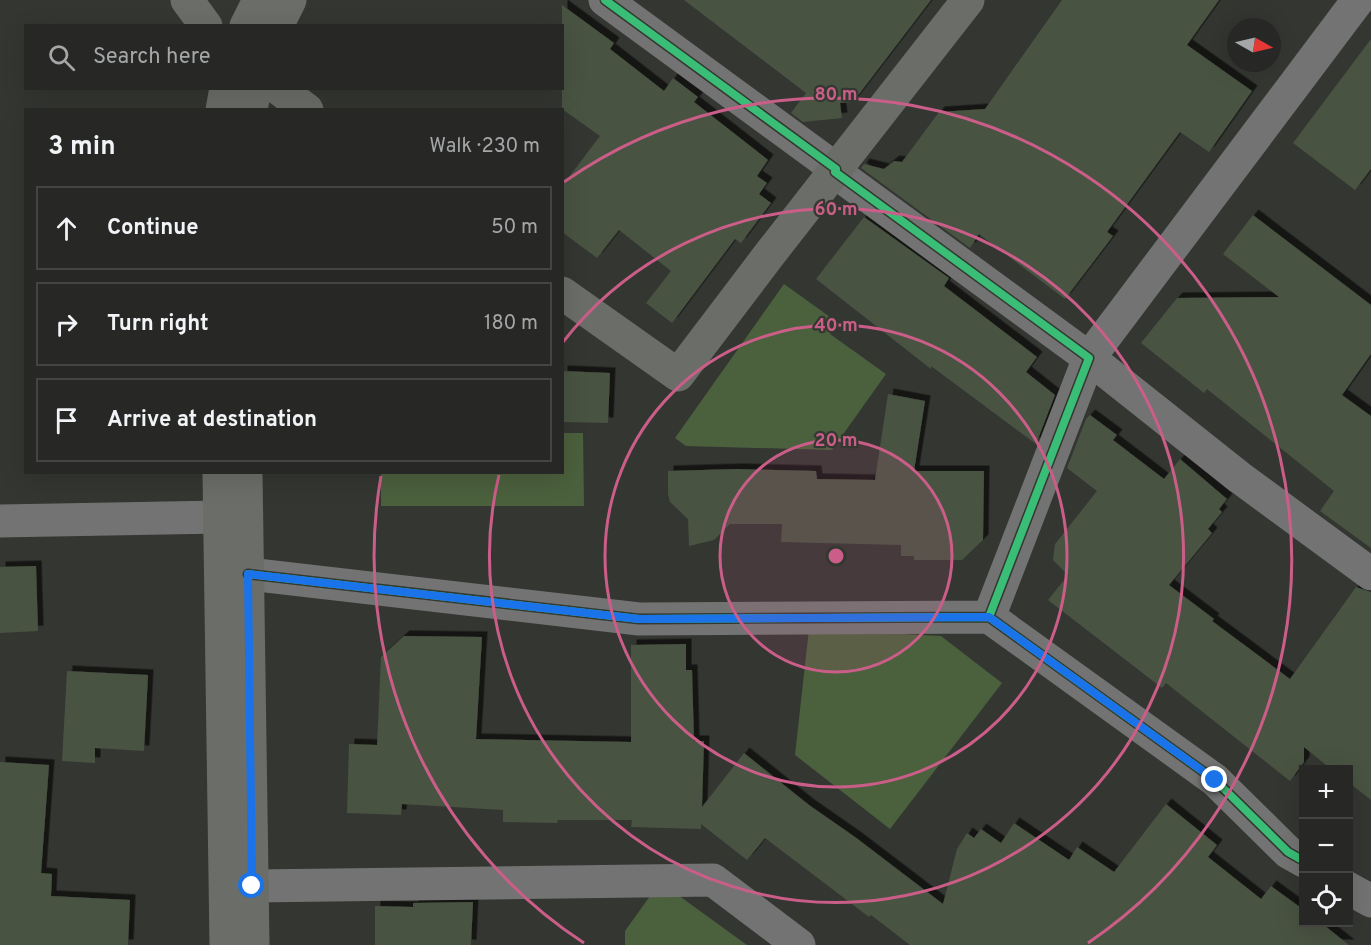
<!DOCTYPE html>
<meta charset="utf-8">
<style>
body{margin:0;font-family:Overpass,sans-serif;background:#2f302e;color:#f1f3f6}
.controls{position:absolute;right:18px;bottom:18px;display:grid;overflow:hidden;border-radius:0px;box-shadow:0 6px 24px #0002}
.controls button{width:54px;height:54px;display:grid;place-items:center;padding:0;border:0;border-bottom:2px solid #434443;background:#272826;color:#f1f3f6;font:30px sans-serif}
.compass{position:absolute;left:1227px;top:18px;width:54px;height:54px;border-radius:50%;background:#272826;box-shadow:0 6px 24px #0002;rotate:98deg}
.stop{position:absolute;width:18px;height:18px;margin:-14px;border:4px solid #1a73e8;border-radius:50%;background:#fff}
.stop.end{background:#1a73e8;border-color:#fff;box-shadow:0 2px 6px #0008}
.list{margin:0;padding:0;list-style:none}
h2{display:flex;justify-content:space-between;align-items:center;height:78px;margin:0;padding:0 24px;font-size:26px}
h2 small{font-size:20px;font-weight:400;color:#a4a6a7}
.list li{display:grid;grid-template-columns:39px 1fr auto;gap:18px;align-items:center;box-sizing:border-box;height:84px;margin:0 12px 12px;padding:0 12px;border:2px solid #434443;border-radius:0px}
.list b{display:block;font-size:22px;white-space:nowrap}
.list em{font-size:20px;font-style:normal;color:#a4a6a7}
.icon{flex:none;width:33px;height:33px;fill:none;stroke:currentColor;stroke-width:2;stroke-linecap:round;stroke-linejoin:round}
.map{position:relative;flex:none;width:1371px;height:945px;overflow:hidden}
.search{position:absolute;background:#272826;box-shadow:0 6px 24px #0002;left:24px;top:24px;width:540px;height:66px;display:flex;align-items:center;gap:15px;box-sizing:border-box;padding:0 21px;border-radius:0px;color:#a4a6a7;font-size:22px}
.panel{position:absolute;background:#272826;box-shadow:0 6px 24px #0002;left:24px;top:108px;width:540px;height:366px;border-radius:0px}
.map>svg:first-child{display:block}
.green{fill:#4b603d}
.building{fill:#495242;filter:url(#shadow)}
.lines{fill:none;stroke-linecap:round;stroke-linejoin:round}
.street{stroke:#727372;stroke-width:33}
.secondary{stroke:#6b6d69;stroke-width:33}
.cycleway-casing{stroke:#333830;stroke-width:11}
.cycleway{stroke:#3abd76;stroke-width:8}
.route{stroke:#1a73e8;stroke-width:8}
.ring{fill:none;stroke:#cb5e88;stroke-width:3}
.centre{fill:#cb5e88;stroke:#333830;stroke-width:3}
.ring-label{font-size:18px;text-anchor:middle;font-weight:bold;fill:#cb5e88;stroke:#333830;stroke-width:4.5;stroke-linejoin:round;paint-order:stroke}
</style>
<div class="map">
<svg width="1371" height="945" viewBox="0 0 1371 945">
<defs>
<filter id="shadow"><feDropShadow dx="5.5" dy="-5.5" stdDeviation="0" flood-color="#0009"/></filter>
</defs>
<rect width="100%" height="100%" fill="#343632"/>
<path class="green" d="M 784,284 L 837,322 L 830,334 L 886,374 L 832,450 L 686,446 L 675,438 Z
M 563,433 L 583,433 L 584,506 L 381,506 L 381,473 L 562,472 Z
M 809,629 L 941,636 L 1002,683 L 890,829 L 795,755 Z
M 660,882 L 747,945 L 625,945 L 625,931 Z"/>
<path class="building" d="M 684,0 L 931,0 L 853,102 L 840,103 L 842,118 L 803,122 L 791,113 L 806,93 Z
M 1062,0 L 1219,0 L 1187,45 L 1252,91 L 1209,152 L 1180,132 L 1107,232 L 1113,236 L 1065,299 L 979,234 L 970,248 L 861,168 L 864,164 L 884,169 L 894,161 L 902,162 L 939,112 L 985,109 Z
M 562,5 L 614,43 L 610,49 L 664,91 L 673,78 L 698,97 L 694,102 L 768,160 L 757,176 L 767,183 L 759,194 L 771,203 L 741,243 L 735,239 L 672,323 L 646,303 L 671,271 L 619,230 L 597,258 L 562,232 L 562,186 L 600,136 L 562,109 Z
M 1371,39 L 1371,169 L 1355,190 L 1293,143 Z
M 1253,215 L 1371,305 L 1371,354 L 1342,395 L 1371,416 L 1371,548 L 1320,511 L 1334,491 L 1207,389 L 1204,393 L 1141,343 L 1177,298 L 1279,297 L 1223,254 Z
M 864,217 L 949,278 L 944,286 L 1037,357 L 1026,372 L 1055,395 L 1036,444 L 931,366 L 931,369 L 816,279 Z
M 562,371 L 610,373 L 608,423 L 562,422 Z
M 888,394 L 925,401 L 914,471 L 984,471 L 983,540 L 962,560 L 914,560 L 914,556 L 901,556 L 901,545 L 781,542 L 782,524 L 730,524 L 714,540 L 689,546 L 688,519 L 670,502 L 668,494 L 668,471 L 737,469 L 816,471 L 817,479 L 875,480 Z
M 1090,415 L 1117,435 L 1113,440 L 1164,479 L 1180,459 L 1227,499 L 1219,509 L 1222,512 L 1208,529 L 1212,533 L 1169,585 L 1214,619 L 1212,621 L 1290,679 L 1356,587 L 1371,592 L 1371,800 L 1348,782 L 1348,770 L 1332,770 L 1304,747 L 1304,762 L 1290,781 L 1166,683 L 1162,688 L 1048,600 L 1068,575 L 1053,560 L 1055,544 L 1097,491 L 1067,468 L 1086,419 Z
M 36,566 L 38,631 L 0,633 L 0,567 Z
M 404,636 L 482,637 L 476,739 L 631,742 L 631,645 L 686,644 L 686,670 L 692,670 L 694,741 L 704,741 L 702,807 L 744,753 L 809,805 L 855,837 L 943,904 L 957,849 L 967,833 L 974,838 L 981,829 L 1001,843 L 1014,823 L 1069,860 L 1077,847 L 1114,872 L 1166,804 L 1217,845 L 1208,857 L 1261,899 L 1271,886 L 1304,910 L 1304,922 L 1320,922 L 1349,945 L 910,945 L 871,915 L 869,917 L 765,838 L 747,860 L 701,824 L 701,829 L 631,827 L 632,820 L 557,820 L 558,823 L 503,822 L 503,810 L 402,804 L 401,815 L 347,813 L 349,744 L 377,745 L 381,657 Z
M 67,671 L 148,675 L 144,751 L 95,748 L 95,763 L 62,761 Z
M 0,762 L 49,765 L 41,873 L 52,874 L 51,896 L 130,900 L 128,945 L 0,945 Z
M 473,902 L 471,945 L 375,945 L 375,906 L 413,907 L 413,903 Z"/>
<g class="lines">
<path class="street" d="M 605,0 L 836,169 L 835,172 L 1089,358 L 989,617
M 1358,0 L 1089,358 L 1239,477 L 1371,574
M 0,521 L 220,517
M 248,574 L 639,619 L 989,617 L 1215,780 L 1288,852 L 1304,861
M 252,886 L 713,880 L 799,945
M 1348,888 L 1371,901"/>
<path class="secondary" d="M 187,0 L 206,26
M 246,26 L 259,0
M 277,26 L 290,0
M 278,88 L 307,110
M 222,110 L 226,88
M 251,110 L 255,88
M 562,293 L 678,375 L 769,255 L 968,0
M 219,472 L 226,945
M 246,472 L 253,945"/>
<defs>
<path id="cycleway" d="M 605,0 L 836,169 L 835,172 L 1089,358 L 989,617
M 248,574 L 639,619 L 989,617 L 1215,780 L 1288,852 L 1304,861"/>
</defs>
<use href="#cycleway" class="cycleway-casing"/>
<use href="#cycleway" class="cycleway"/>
</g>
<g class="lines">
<path class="route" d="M 252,886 L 248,574 L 639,619 L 989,617 L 1215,780"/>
</g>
<circle cx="836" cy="556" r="116" fill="#cb5e88" fill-opacity=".12"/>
<g class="ring">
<circle cx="836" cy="556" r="116"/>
<circle cx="836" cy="556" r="231"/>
<path d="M563 342A347 347 0 1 1 499 475"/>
<path d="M584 943A462 462 0 0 1 381 476M564 182A462 462 0 1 1 1088 943"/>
</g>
<circle cx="836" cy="556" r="9" class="centre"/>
<g class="ring-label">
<text x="836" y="100">80 m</text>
<text x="836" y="215">60 m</text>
<text x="836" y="331">40 m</text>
<text x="836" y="446">20 m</text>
</g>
</svg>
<div class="controls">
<button>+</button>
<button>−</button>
<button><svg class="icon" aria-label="locate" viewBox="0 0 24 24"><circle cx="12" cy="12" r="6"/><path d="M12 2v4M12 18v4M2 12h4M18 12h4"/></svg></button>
</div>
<svg class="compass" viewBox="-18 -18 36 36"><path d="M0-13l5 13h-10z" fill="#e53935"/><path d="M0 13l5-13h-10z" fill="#a4a6a7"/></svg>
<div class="stop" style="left:252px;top:886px"></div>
<div class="stop end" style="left:1215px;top:780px"></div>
<div class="search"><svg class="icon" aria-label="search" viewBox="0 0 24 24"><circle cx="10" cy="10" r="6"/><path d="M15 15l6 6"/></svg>Search here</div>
<section class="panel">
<h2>3 min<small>Walk · 230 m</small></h2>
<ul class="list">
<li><svg class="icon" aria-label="ahead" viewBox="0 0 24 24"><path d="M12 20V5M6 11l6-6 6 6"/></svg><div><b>Continue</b></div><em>50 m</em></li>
<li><svg class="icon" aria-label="right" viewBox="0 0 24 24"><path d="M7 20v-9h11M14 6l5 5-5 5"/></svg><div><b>Turn right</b></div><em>180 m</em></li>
<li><svg class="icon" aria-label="arrive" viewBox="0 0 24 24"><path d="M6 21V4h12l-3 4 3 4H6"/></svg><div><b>Arrive at destination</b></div></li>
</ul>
</section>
</div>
